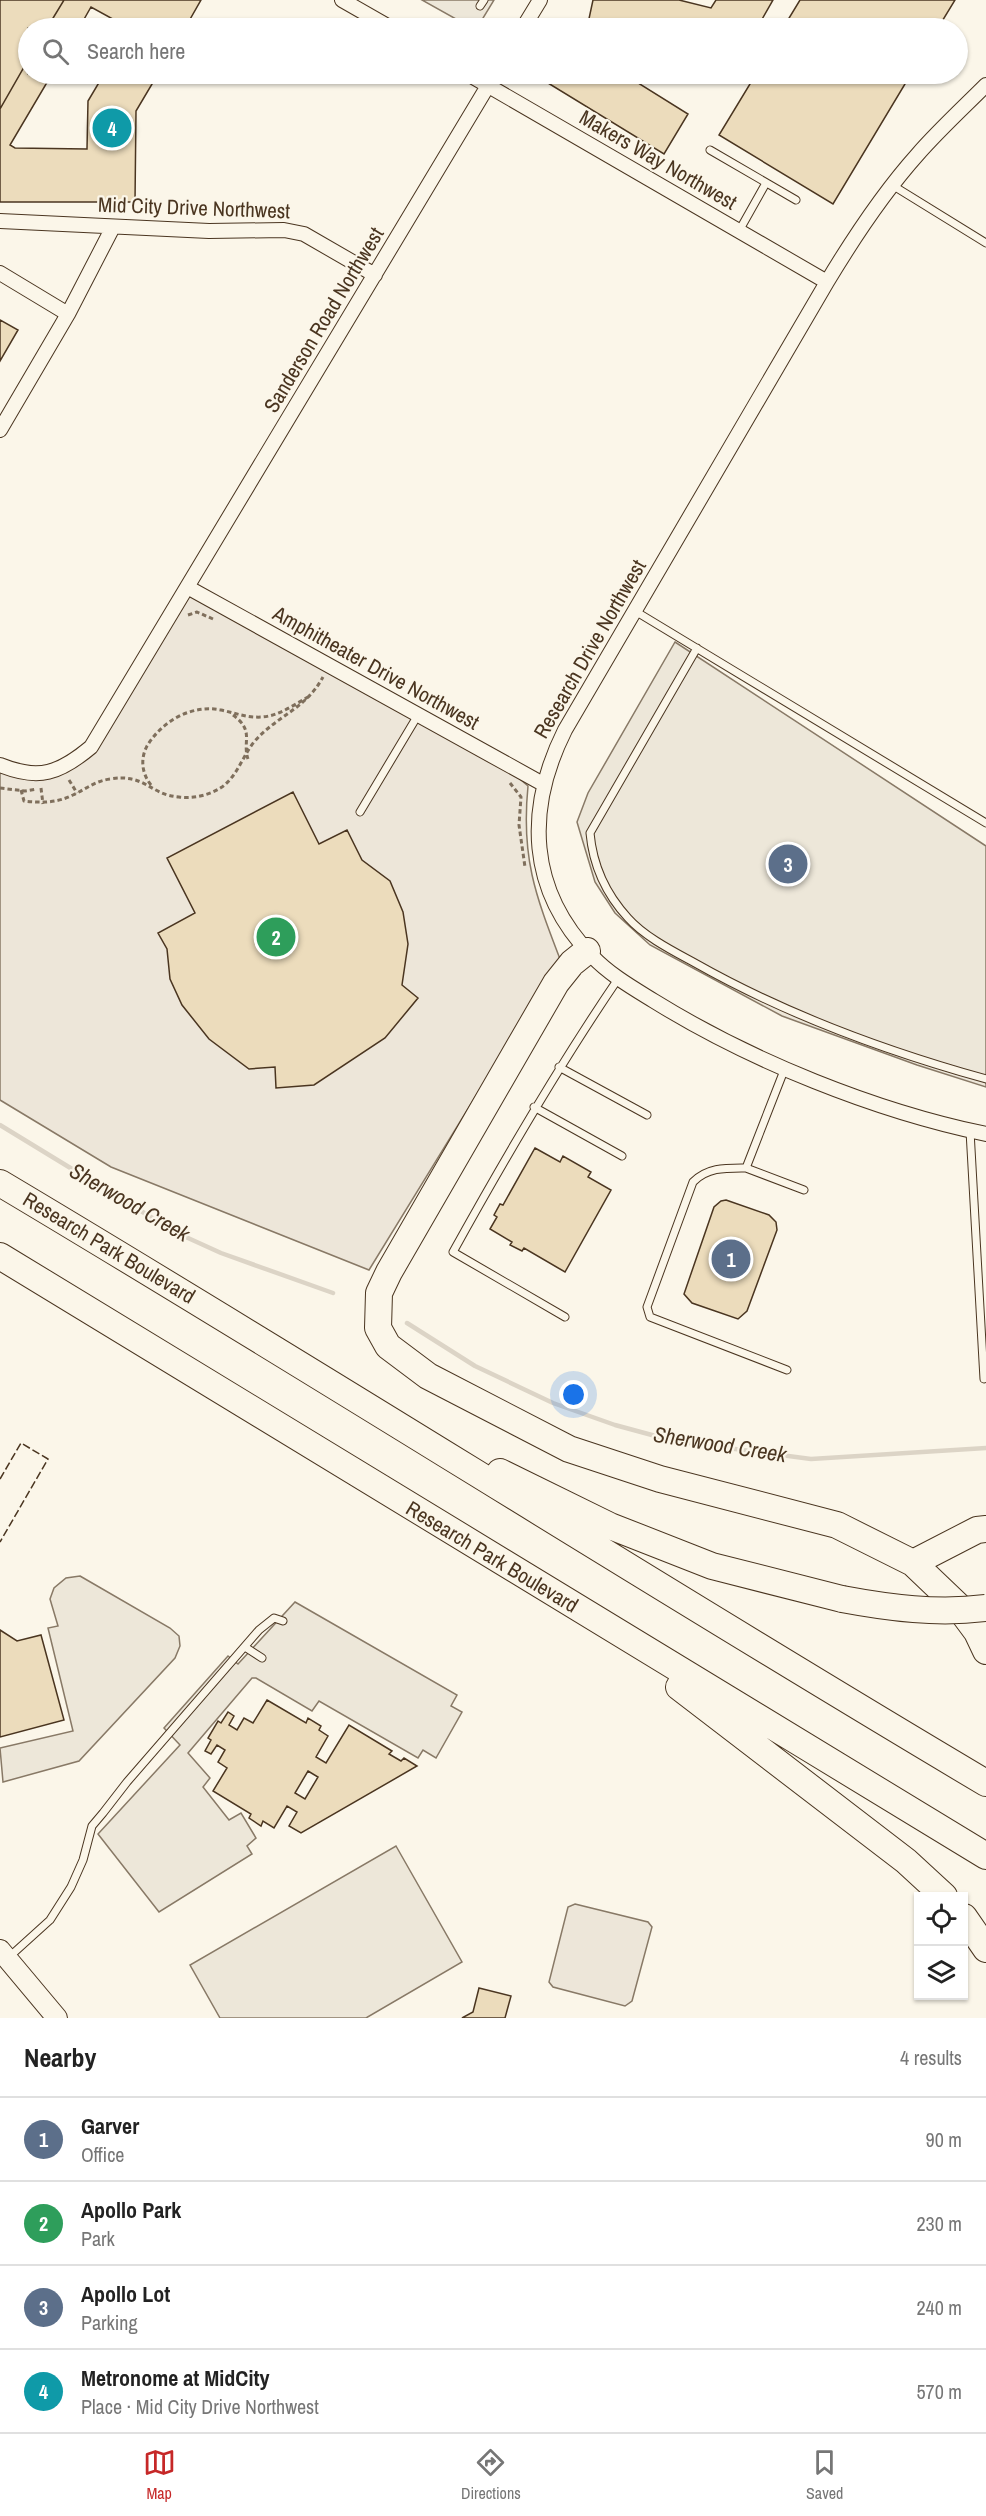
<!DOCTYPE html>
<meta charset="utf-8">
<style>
body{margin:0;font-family:"Archivo Narrow",sans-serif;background:#f6f6f6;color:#222}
.controls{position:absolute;right:18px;bottom:18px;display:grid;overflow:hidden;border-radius:0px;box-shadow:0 2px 4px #0004}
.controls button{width:54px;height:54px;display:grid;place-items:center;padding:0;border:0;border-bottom:2px solid #e0e0e0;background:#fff;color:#222;font:30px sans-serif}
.you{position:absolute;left:574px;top:1395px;width:21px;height:21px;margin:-15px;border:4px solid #fff;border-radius:50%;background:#1a73e8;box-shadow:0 0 0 9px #1a73e833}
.badge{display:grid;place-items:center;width:39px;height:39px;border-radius:50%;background:#c62828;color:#fff;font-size:20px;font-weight:700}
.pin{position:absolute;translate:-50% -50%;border:3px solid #fff;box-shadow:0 2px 6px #0006}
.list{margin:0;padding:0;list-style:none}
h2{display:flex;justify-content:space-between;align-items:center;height:78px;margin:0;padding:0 24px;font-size:26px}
h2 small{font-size:20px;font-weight:400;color:#767676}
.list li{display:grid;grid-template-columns:39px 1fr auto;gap:18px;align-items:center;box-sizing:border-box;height:84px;padding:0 24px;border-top:2px solid #e0e0e0}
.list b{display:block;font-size:22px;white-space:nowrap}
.list p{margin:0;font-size:20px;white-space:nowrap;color:#767676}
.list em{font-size:20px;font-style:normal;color:#767676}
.icon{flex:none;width:33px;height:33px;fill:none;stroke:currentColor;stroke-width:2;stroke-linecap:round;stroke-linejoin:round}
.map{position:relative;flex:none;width:986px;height:2018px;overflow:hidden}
.search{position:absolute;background:#fff;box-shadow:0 2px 4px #0004;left:18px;right:18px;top:18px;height:66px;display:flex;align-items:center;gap:15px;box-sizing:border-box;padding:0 21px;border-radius:33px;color:#767676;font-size:22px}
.sheet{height:414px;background:#fff}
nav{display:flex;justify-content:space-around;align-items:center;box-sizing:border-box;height:84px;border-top:2px solid #e0e0e0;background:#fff;font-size:16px;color:#767676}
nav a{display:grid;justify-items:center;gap:3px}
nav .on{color:#c62828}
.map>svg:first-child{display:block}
.green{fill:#ede6d9;stroke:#887966;stroke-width:1.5}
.parking{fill:#ede7d9;stroke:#887966;stroke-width:1.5}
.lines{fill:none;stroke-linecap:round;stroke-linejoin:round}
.stream{stroke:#dcd4c6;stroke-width:4.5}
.building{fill:#ecdcbc;stroke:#4a3520;stroke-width:1.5;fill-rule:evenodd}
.lane-casing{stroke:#4a3520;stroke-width:9}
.street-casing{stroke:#4a3520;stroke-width:16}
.secondary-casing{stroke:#4a3520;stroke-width:22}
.highway-casing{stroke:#4a3520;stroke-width:28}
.path{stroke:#7f6f5c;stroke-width:3;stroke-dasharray:4.5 3;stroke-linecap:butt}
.lane{stroke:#fbf6e9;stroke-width:7}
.street{stroke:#fbf6e9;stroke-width:14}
.secondary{stroke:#fbf6e9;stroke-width:20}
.highway{stroke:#fbf6e9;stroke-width:26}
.highway-bridge-casing{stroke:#4a3520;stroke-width:28;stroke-linecap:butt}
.highway-bridge{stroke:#fbf6e9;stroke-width:26}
.fence{stroke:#4a3520;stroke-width:1.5;stroke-dasharray:8 3;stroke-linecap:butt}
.labels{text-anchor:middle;stroke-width:4.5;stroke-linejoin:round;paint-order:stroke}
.street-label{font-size:21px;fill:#4a3520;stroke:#fbf6e9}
.water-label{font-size:22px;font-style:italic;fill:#4a3520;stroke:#fbf6e9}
</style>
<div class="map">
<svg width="986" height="2018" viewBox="0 0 986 2018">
<rect width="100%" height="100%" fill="#fbf6e9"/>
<path class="green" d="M 189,588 L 518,770 L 520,779 L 528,786 C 521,857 535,894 560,959 L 369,1270 L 111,1167 L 0,1100 L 0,765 L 46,774 L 91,747 Z
M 575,1904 L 648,1922 L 652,1927 L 632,2001 L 625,2006 L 553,1987 L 549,1982 L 568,1907 Z"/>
<path class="parking" d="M 422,0 L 494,0 L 477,28 L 472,28 Z
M 675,642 L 986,846 L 986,1087 L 917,1065 L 782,1016 L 650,945 L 615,913 L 595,882 L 577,822 L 588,793 Z
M 80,1576 L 170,1628 L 179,1636 L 180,1646 L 175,1658 L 79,1761 L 3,1782 L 0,1748 L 73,1731 L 48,1628 L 58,1626 L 50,1599 L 54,1588 L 66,1578 Z
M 295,1602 L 457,1695 L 451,1706 L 462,1712 L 436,1758 L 423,1750 L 418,1758 L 319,1701 L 312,1711 L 256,1678 L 252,1678 L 188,1753 L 210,1778 L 203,1787 L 229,1820 L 241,1813 L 256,1838 L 247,1846 L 252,1854 L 159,1912 L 98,1834 L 180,1745 L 164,1728 L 228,1656 L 238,1664 Z
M 396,1846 L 462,1962 L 366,2018 L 220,2018 L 190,1965 Z"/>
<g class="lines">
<path class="stream" d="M 0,1125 L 177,1233 L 221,1253 L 333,1293
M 407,1323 L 475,1366 L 553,1403 L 615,1425 L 674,1441 L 811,1459 L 986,1448"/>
</g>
<path class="building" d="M 0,0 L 64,0 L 47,28 L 28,28 L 28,60 L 0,109 Z
M 64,0 L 201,0 L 185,28 L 129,28 L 91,7 L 79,28 L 47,28 Z
M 593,0 L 679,0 L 711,8 L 716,0 L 773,0 L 757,28 L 587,28 Z
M 800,0 L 955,0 L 938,28 L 783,28 Z
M 28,60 L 28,74 L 52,74 L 10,145 L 15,148 L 87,149 L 88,101 L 104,74 L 158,74 L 136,111 L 135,202 L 0,202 L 0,109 Z
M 547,74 L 631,74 L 630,78 L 688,114 L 664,154 L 543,80 Z
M 756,74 L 911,74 L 833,204 L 719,135 Z
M 0,320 L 18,330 L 0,361 Z
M 293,792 L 319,844 L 347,830 L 362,860 L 390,881 L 403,912 L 408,944 L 402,985 L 418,998 L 385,1038 L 314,1085 L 276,1088 L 275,1067 L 249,1069 L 209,1039 L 182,1005 L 170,979 L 167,949 L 158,933 L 195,913 L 167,858 Z
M 535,1148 L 560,1162 L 563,1156 L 591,1172 L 588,1177 L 611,1190 L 565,1272 L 524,1248 L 522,1251 L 510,1245 L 512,1242 L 490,1229 L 497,1217 L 494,1215 L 500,1204 L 503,1205 Z
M 726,1200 L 769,1215 L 776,1222 L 777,1230 L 747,1311 L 738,1319 L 692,1303 L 684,1294 L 714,1207 L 721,1201 Z
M 0,1630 L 17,1641 L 41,1635 L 64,1720 L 0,1737 Z
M 267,1700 L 306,1723 L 308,1718 L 321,1726 L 319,1730 L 328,1736 L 316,1757 L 326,1763 L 349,1725 L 392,1751 L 389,1754 L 401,1761 L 404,1758 L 417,1766 L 301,1833 L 289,1826 L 297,1812 L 287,1806 L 274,1828 L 263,1821 L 261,1826 L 249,1818 L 251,1814 L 213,1791 L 227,1768 L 218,1762 L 225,1750 L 217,1745 L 211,1754 L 205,1751 L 211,1740 L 208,1738 L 218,1721 L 221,1723 L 228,1712 L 234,1716 L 229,1725 L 237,1730 L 244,1718 L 253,1723 ZM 308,1771 L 318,1777 L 305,1799 L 295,1793 Z
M 479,1988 L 511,1996 L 505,2018 L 462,2018 L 473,2012 Z"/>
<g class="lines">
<defs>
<path id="lane" d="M 480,6 L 484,0
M 710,150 L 796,200
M 892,185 L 986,243
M 739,231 L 766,183
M 635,611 L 986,823
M 697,648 L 590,833 C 593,866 605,893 628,918 C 645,937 673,951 695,963 C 787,1015 885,1051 986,1079
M 360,812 L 418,715
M 559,1067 L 647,1115
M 785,1068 L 746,1168 C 726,1168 708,1167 693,1182 L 647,1307 L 650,1317 L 787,1370
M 534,1107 L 622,1156
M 970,1131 L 984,1379
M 746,1168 L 804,1190
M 565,1317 L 453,1252 C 505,1158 558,1067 618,979
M 245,1647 L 262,1658
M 8,1958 L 50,1920 L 71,1887 L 83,1860 L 92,1826 L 103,1813 L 127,1782 L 259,1630 L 274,1618 L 283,1621"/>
<path id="street" d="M 342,0 L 391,28
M 523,28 L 540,0
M 468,74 L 827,282
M 986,85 C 963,108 939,130 918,154 C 883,193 854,237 827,282 L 565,730 C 525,810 528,890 592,956 C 610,975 633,988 654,1001 C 751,1061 875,1111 986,1134
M 0,221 L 209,231 L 284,230 L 304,234 L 375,275
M 0,273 L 68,314
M 0,430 L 68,314 L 113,227
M 189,588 L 543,784
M 0,765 C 39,781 60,773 91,747 L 495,74"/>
<path id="secondary" d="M 0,1950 L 57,2018"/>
<path id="highway" d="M 587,951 L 572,963 L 556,983 L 389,1272 L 379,1293 L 378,1328 L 388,1346 L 428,1376 L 569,1449 L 660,1479 L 837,1525 L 913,1563 L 957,1605 L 977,1632 L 986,1651
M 0,1183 C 331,1380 655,1587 986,1783
M 0,1256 L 986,1856
M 500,1472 L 610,1526 L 712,1566 L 842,1599
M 913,1563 L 977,1530 L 986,1529
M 679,1687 L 906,1861 L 944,1896
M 964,1917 L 986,1949"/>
</defs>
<use href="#lane" class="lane-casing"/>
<use href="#street" class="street-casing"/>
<use href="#secondary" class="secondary-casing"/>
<use href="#highway" class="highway-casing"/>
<path class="path" d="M 188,615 L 197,612 L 213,619
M 233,715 C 255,731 242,741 248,759
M 69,780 L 77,793
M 510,783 L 521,797 L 519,825 L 525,867
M 151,785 C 142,774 140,759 147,746 C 162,721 192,704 221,710 C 235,713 247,718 262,717 C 278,716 294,705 308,697
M 0,788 L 25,791 L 37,789
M 41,788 L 43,804
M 21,790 L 24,801 C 41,803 57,803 73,795 C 86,789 95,781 110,779 C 145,773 150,795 179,797 C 193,799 210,795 222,787 C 238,775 242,757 254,742 C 276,716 305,710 323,677"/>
<use href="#lane" class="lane"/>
<use href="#street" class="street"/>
<use href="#secondary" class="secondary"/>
<use href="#highway" class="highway"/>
<defs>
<path id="highway-bridge" d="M 842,1599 C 890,1608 937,1614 986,1608"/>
</defs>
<use href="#highway-bridge" class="highway-bridge-casing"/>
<use href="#highway-bridge" class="highway-bridge"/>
<path class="fence" d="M 0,1479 L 21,1443 L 48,1459 L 0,1542"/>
</g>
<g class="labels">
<g class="street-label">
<text transform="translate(658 160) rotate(30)" y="7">Makers Way Northwest</text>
<text transform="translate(194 208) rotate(2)" y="7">Mid City Drive Northwest</text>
<text transform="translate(324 320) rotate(-59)" y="7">Sanderson Road Northwest</text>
<text transform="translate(590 649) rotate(-60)" y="7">Research Drive Northwest</text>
<text transform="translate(376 668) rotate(29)" y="7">Amphitheater Drive Northwest</text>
<text transform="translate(109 1248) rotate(31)" y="7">Research Park Boulevard</text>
<text transform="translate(492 1557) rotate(31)" y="7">Research Park Boulevard</text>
</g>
<g class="water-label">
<text transform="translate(130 1202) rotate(30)" y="8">Sherwood Creek</text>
<text transform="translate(720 1444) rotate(9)" y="8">Sherwood Creek</text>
</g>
</g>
</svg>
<div class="controls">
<button><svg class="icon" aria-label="locate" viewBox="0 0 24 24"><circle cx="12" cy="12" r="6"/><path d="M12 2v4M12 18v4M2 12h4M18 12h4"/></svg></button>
<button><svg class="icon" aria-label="layers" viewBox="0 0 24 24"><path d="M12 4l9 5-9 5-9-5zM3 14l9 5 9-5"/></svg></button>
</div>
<div class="you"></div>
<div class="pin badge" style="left:731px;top:1259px;background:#5c6f8a">1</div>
<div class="pin badge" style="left:276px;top:937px;background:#2e9e5b">2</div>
<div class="pin badge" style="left:788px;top:864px;background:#5c6f8a">3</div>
<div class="pin badge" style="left:112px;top:128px;background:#0f9aa8">4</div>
<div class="search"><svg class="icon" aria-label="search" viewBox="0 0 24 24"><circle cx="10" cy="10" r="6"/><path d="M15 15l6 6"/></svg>Search here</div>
</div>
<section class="sheet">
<h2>Nearby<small>4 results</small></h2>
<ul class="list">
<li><span class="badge" style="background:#5c6f8a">1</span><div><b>Garver</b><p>Office</p></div><em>90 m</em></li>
<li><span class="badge" style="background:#2e9e5b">2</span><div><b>Apollo Park</b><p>Park</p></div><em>230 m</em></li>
<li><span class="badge" style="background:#5c6f8a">3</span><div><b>Apollo Lot</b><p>Parking</p></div><em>240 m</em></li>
<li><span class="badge" style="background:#0f9aa8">4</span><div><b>Metronome at MidCity</b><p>Place · Mid City Drive Northwest</p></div><em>570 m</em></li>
</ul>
</section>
<nav>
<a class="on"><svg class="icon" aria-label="map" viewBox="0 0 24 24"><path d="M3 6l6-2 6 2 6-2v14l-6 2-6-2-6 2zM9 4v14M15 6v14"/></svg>Map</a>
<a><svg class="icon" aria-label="directions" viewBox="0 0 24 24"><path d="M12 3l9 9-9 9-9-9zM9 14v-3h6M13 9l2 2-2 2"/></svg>Directions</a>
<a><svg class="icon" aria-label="saved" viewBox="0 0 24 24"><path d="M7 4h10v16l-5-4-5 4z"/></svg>Saved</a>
</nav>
